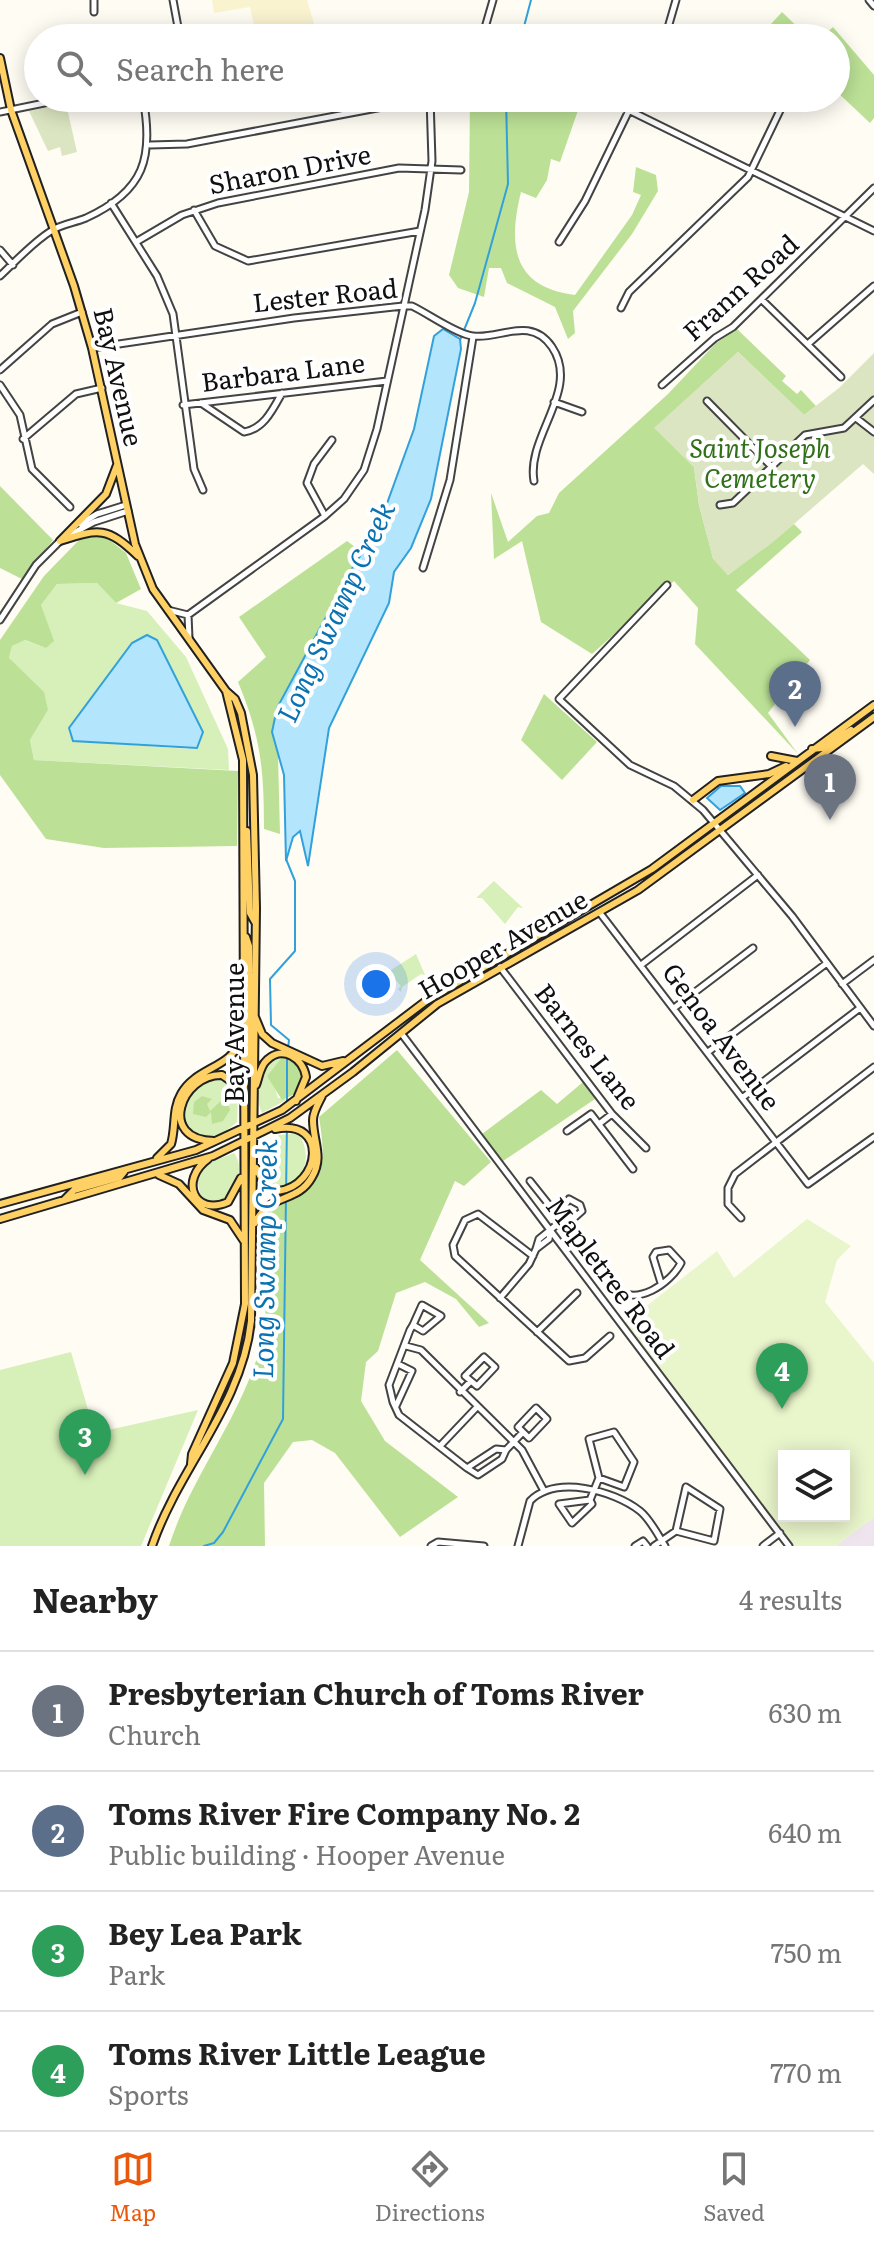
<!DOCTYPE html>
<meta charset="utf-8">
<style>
body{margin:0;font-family:Literata,serif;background:#f2f2f2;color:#222}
.controls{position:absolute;right:24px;bottom:24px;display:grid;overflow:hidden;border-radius:0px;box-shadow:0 4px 20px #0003}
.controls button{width:72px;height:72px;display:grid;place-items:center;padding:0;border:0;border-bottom:2px solid #e0e0e0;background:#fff;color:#222;font:40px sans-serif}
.you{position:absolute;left:376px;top:984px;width:28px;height:28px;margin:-20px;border:6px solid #fff;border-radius:50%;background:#1a73e8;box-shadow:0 0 0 12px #1a73e833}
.badge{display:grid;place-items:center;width:52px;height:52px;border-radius:50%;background:#ea580c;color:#fff;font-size:26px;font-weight:700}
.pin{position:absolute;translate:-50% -66px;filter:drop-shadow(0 2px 4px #0008)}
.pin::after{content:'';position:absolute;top:42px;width:28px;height:24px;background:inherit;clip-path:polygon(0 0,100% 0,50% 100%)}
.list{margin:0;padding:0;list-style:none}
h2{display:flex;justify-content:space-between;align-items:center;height:104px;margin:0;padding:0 32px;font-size:34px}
h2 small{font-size:26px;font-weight:400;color:#767676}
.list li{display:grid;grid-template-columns:52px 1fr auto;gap:24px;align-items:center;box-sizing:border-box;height:120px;padding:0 32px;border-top:2px solid #e0e0e0}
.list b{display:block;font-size:30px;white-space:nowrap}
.list p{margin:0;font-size:26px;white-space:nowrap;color:#767676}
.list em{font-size:26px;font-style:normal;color:#767676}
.icon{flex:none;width:44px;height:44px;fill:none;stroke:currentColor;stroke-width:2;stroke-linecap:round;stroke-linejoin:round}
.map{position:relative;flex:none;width:874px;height:1546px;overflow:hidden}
.search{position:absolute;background:#fff;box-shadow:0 4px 20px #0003;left:24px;right:24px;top:24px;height:88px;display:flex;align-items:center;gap:20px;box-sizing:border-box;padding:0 28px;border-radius:44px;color:#767676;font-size:30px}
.sheet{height:584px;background:#fff}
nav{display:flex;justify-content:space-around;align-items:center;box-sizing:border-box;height:112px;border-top:2px solid #e0e0e0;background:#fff;font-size:22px;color:#767676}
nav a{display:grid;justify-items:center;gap:4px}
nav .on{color:#ea580c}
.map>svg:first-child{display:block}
.industrial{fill:#eee5ef}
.farmland{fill:#f9f3d0}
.green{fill:#d7efb8;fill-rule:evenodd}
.forest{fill:#bce196}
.cemetery{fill:#dbe5c1}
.pitch{fill:#e9f5cb;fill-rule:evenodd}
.water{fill:#b3e5fc;stroke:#32a1db;stroke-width:2}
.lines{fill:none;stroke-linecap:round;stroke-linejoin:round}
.stream{stroke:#32a1db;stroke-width:2}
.minor-casing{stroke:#434343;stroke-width:9}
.major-casing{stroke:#212121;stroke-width:10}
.minor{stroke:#fff;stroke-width:5}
.major{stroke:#ffd164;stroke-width:6}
.labels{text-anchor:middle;stroke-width:8;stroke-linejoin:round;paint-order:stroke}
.street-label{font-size:26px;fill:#101010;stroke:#fff}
.park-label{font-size:26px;font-style:italic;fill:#307019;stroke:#fff}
.water-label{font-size:28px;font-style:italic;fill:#0b72b1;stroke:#fff}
</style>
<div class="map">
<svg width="874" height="1546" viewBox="0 0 874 1546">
<rect width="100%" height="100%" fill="#fffcf4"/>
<path class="industrial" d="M 874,1517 L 874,1546 L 836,1546 Z"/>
<path class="farmland" d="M 212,0 L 307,0 L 315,27 L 256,35 L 250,7 L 214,13 Z"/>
<path class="green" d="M 97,583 L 116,603 L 147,611 L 186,657 L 228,749 L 229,770 L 34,760 L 30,740 L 48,710 L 9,658 L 12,646 L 24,640 L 46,648 L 41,605 L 57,584 ZM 132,643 L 189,749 L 73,741 L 69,727 Z
M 494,881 L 523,908 L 518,907 L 505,924 L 482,898 L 476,898 Z
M 416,954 L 425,975 L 421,974 L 402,987 L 401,992 L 398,989 L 401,986 L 388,972 Z
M 282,1057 L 267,1076 L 273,1081 L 278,1098 L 288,1099 L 262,1113 C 254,1096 258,1061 282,1057 Z
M 219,1079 C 240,1086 238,1104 237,1122 C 223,1134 211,1141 190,1134 C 179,1110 189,1080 219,1079 Z
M 299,1133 C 312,1157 307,1179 279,1187 L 268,1183 L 262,1173 L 263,1149 L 279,1135 Z
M 234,1153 C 248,1170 231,1215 201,1198 L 196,1174 L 206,1164 Z
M 71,1352 L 95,1433 L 198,1410 L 141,1546 L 0,1546 L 0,1370 Z"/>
<path class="forest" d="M 782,12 L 809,38 L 766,38 L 770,25 Z
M 833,27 L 874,75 L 874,118 L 870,123 L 836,91 L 836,38 L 821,38 Z
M 470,98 L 582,99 L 560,162 L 551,159 L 547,180 L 536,198 L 521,192 C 508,245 512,287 575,295 L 632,215 L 641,195 L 633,192 L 636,167 L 656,175 L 658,191 L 632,234 L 573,311 L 575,333 L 568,339 L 555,307 L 507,283 L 501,268 L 489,268 L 484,297 L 458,288 L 449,275 L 469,192 Z
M 737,329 L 786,376 L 782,381 L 797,394 L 801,390 L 816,406 L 804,415 L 738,352 L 655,428 L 694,467 L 699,505 L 713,558 L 728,575 L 794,524 L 802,532 L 736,590 L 810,660 L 768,713 L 798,754 L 695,644 L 698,608 L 674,581 L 592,654 L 541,622 L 522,541 L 494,559 L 491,493 L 508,542 L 537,516 L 549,513 L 559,493 L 668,394 L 716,343 Z
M 0,486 L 53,540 L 22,579 L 0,568 Z
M 102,534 L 126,553 L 141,589 L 116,603 L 97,583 L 57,584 L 41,605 L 54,641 L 46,648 L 25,640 L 12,646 L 9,658 L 44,692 L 48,710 L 30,740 L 34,760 L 238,771 L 237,846 L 104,848 L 46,839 L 0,775 L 0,640 L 44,576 L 81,538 Z
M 347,541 L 363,553 L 354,565 L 277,718 L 280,834 L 264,829 C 264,770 261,737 238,682 L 266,657 L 239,617 Z
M 544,694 L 597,742 L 562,780 L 521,740 Z
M 397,1050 L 491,1162 L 464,1186 L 455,1181 L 420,1260 L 489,1323 L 479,1327 L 456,1299 L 425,1282 L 396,1293 L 378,1351 L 366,1362 L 361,1401 L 385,1441 L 458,1497 L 400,1537 L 335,1453 L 312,1440 L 293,1442 L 264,1483 L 265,1546 L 169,1546 C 190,1480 235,1425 257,1358 C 272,1314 264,1258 265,1212 C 321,1186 329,1180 319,1117 Z
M 282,1057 L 298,1064 L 303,1078 L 297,1093 L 282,1100 L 267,1076 Z
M 583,1082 L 595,1099 L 503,1161 L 482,1134 L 541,1090 L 557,1104 Z
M 202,1096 L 212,1099 L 207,1104 L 210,1111 L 222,1100 L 227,1102 L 230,1110 L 223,1121 L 212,1124 L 211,1112 L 206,1117 L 193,1114 L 194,1102 Z"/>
<path class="cemetery" d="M 66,104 L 77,152 L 62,156 L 60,147 L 48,151 L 29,111 Z
M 738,352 L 804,415 L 839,388 L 874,353 L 874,474 L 863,464 L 772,543 L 728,575 L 713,559 L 699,505 L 694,467 L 654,428 Z"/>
<path class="pitch" d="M 807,1219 L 851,1246 L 837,1260 L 825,1302 L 874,1363 L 874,1517 L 836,1546 L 794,1546 L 625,1323 L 717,1251 L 734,1278 ZM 784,1456 L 844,1456 L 844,1516 L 784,1516 Z"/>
<path class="water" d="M 443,329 L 460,339 L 461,349 L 431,499 L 411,548 L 394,572 L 389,603 L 329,728 L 308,866 L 300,831 L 293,837 L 286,861 L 284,775 L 272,732 L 277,708 L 354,565 L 377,531 L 414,429 L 434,336 Z
M 147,635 L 157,640 L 203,732 L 197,748 L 73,741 L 69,728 L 132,643 Z
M 721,786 L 740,786 L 745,793 L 720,810 L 707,798 Z"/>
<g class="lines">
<path class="stream" d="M 521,38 L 531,0
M 460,340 L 475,303 L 508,184 L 506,98
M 286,859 L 295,881 L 295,951 L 270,979 L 271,1025 L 289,1040 L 288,1048
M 287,1103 L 287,1058
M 204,1546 L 214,1543 L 223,1532 L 283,1419 L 287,1122"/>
<defs>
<path id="minor" d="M 94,0 L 94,12
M 173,0 L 180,38
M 869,0 L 874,6
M 393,38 L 421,35 L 457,38
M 482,38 L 493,0
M 665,38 L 676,0
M 604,98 L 874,231
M 0,112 L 69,98
M 150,145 L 187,144 L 430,98
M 111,203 L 157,276 L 173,314 L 194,469 L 203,490
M 194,210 L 215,246 L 248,261 L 420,231
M 136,242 L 182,215 L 218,203 L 399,168 L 461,170
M 559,242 L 585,201 L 635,98
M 0,250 L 13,265
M 0,276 C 16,261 32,243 51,231 C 61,224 74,223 86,218 C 145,191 154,157 143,98
M 762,300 L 841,377
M 621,308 L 629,292 L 748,177 L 786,98
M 809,343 L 874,286
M 92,348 L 294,318 L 403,306 L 412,306 C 427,313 458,335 473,336 C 499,340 530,315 552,347 C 581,390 526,436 534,481
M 0,370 L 52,324 L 82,312
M 0,385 L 20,415 L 32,469 L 70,507
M 662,385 L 715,338 L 733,327 L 874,188
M 707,401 L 771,466
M 554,402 L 582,412
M 201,403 L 244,432 C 264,429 273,409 282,393
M 183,405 L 387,381
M 856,418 L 874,432
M 23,439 L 76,394 L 102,388
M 720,505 L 733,503 L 805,435 L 844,428 L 874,400
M 325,516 L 307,483 L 314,464 L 332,440
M 80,524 L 97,514 L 126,505
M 68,536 L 94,522 L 128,511
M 423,568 L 450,480 L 473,337
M 667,585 L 559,699 L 630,765 L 674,786 L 703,810 L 792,916 L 874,1026
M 168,610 L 188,615 L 325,516 L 344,499 L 364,470 L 377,429 L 425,210 L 432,161 L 430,98
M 188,615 L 189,638
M 0,620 L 36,565 L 63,538
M 600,913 L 808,1184 L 874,1137
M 641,965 L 758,875
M 500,967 L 612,1114 L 646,1148
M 842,984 L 874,960
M 674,1008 L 753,948
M 401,1033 L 789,1546
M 708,1052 L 827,963
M 742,1098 L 860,1008
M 599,1124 L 612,1114
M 567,1131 L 591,1114 L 633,1169
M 530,1181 L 616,1289 C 637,1306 670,1284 681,1263 L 669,1250 L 656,1252 L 653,1257 L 661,1283
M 557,1218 L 569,1199 L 580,1205 L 582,1211 L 564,1227
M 741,1218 L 728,1204 L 728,1188 L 735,1174 L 874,1067
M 550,1233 L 549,1239 L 536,1249 L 539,1239 L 560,1222
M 533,1256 L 478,1214 L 465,1220 L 453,1245 L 455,1256 L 569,1361 L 585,1358 L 610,1336
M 500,1298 L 529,1264 L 536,1249
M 413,1325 L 422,1305 L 441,1316 L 423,1331 L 413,1325 L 410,1330 L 389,1385 L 393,1402 L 399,1415 L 467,1468 L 496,1449 L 506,1450 L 523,1432 L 518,1427 L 536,1408 L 547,1419 L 529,1438 L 523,1432
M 537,1332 L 577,1293
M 406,1346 L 421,1350 L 522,1450 L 544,1491
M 460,1392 L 471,1381 L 465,1376 L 484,1357 L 495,1367 L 477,1386 L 471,1381
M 396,1406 L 412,1371 L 398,1364
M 440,1446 L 477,1407
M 467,1468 L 478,1475 L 502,1459 L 506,1450
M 590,1500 L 592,1504 L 572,1523 L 559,1504 L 590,1500 L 599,1478 L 589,1439 L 614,1432 L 634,1462 L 624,1487 L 599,1478
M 431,1546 L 438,1542 L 484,1546
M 518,1546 L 530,1501 C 556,1475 613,1490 640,1511 C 650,1519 658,1535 665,1546
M 635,1546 L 643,1541 L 647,1546
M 654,1546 L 676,1531 L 714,1541 L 720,1509 L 686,1487 L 676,1531
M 763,1546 L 780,1533"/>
<path id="major" d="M 0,58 L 11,110 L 74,286 L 92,348 L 135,544 L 153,589 L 226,691 L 243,760 L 245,1304 L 233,1363 L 192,1454 L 191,1464
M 60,541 L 106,494 L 117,465
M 60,541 C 100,528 107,527 138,556
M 812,749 L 822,748 L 851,730
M 771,756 L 797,761
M 693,800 L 718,781 L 769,774 L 786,766
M 247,831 L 250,913 L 255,922
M 246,937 L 249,946 L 250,1065
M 255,1017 L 262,1034 L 272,1043 L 322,1066 L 343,1061
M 256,1085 C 259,1077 260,1066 267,1060 C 283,1045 303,1058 306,1077 L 296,1101
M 214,1141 C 157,1140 181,1074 222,1075 L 235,1084 L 241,1099
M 157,1158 L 171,1144 C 176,1128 172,1109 181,1094 C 196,1067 230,1069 241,1040
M 208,1159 C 179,1180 194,1217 228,1202 L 241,1178
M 256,1168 L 265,1185 L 278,1191 C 321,1186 329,1118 275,1129
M 159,1175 L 179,1184 L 203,1210 L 230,1220 L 244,1241
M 64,1200 L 74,1190 L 120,1177 L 124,1172
M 0,1204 L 196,1150 L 282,1110 L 426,1001 L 652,869 L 874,705
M 0,1219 L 213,1156 L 290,1118 L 353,1072 L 437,1004 L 638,890 L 874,717
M 255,1223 C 270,1192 297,1204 312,1177 C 324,1157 313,1141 313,1120 C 313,1112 318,1104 322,1096
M 152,1546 C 179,1467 242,1406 251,1321 L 256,908 L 253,775 L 241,713 L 235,699 L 226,691"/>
</defs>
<use href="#minor" class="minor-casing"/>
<use href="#major" class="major-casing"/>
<use href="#minor" class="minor"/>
<use href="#major" class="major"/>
</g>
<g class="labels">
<g class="street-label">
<text transform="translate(290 170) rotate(-11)" y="9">Sharon Drive</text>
<text transform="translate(741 288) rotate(-42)" y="9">Frann Road</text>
<text transform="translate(325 296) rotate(-6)" y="9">Lester Road</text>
<text transform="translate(283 373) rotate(-7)" y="9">Barbara Lane</text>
<text transform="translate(118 377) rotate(77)" y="9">Bay Avenue</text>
<text transform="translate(503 945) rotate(-30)" y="9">Hooper Avenue</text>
<text transform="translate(235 1033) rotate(-90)" y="9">Bay Avenue</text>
<text transform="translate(721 1037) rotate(53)" y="9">Genoa Avenue</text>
<text transform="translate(587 1047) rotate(52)" y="9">Barnes Lane</text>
<text transform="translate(610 1278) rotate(53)" y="9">Mapletree Road</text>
</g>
<g class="park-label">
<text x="760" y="458">Saint Joseph<tspan x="760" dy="30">Cemetery</tspan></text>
</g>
<g class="water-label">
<text transform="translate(336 612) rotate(-65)" y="10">Long Swamp Creek</text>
<text transform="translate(265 1259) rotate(-89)" y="10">Long Swamp Creek</text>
</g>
</g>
</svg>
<div class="controls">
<button><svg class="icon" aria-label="layers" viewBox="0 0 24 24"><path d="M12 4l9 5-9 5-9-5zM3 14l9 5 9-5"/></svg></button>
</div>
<div class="you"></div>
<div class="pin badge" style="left:830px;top:820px;background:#6b7280">1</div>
<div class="pin badge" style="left:795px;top:727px;background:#5c6f8a">2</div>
<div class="pin badge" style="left:85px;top:1475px;background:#2e9e5b">3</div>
<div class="pin badge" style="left:782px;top:1409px;background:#2e9e5b">4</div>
<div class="search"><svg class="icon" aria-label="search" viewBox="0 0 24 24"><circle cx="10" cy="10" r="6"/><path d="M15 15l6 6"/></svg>Search here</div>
</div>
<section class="sheet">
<h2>Nearby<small>4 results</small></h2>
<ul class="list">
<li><span class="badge" style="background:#6b7280">1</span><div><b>Presbyterian Church of Toms River</b><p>Church</p></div><em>630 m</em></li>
<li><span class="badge" style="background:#5c6f8a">2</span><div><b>Toms River Fire Company No. 2</b><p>Public building · Hooper Avenue</p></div><em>640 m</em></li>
<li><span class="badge" style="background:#2e9e5b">3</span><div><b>Bey Lea Park</b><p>Park</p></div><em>750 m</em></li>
<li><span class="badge" style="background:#2e9e5b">4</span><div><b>Toms River Little League</b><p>Sports</p></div><em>770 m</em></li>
</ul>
</section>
<nav>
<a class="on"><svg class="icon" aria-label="map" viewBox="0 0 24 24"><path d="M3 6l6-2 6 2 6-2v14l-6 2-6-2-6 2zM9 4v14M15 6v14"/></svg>Map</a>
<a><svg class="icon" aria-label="directions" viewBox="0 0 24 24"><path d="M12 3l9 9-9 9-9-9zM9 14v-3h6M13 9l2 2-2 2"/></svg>Directions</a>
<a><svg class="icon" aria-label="saved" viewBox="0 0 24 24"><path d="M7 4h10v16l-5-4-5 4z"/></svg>Saved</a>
</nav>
